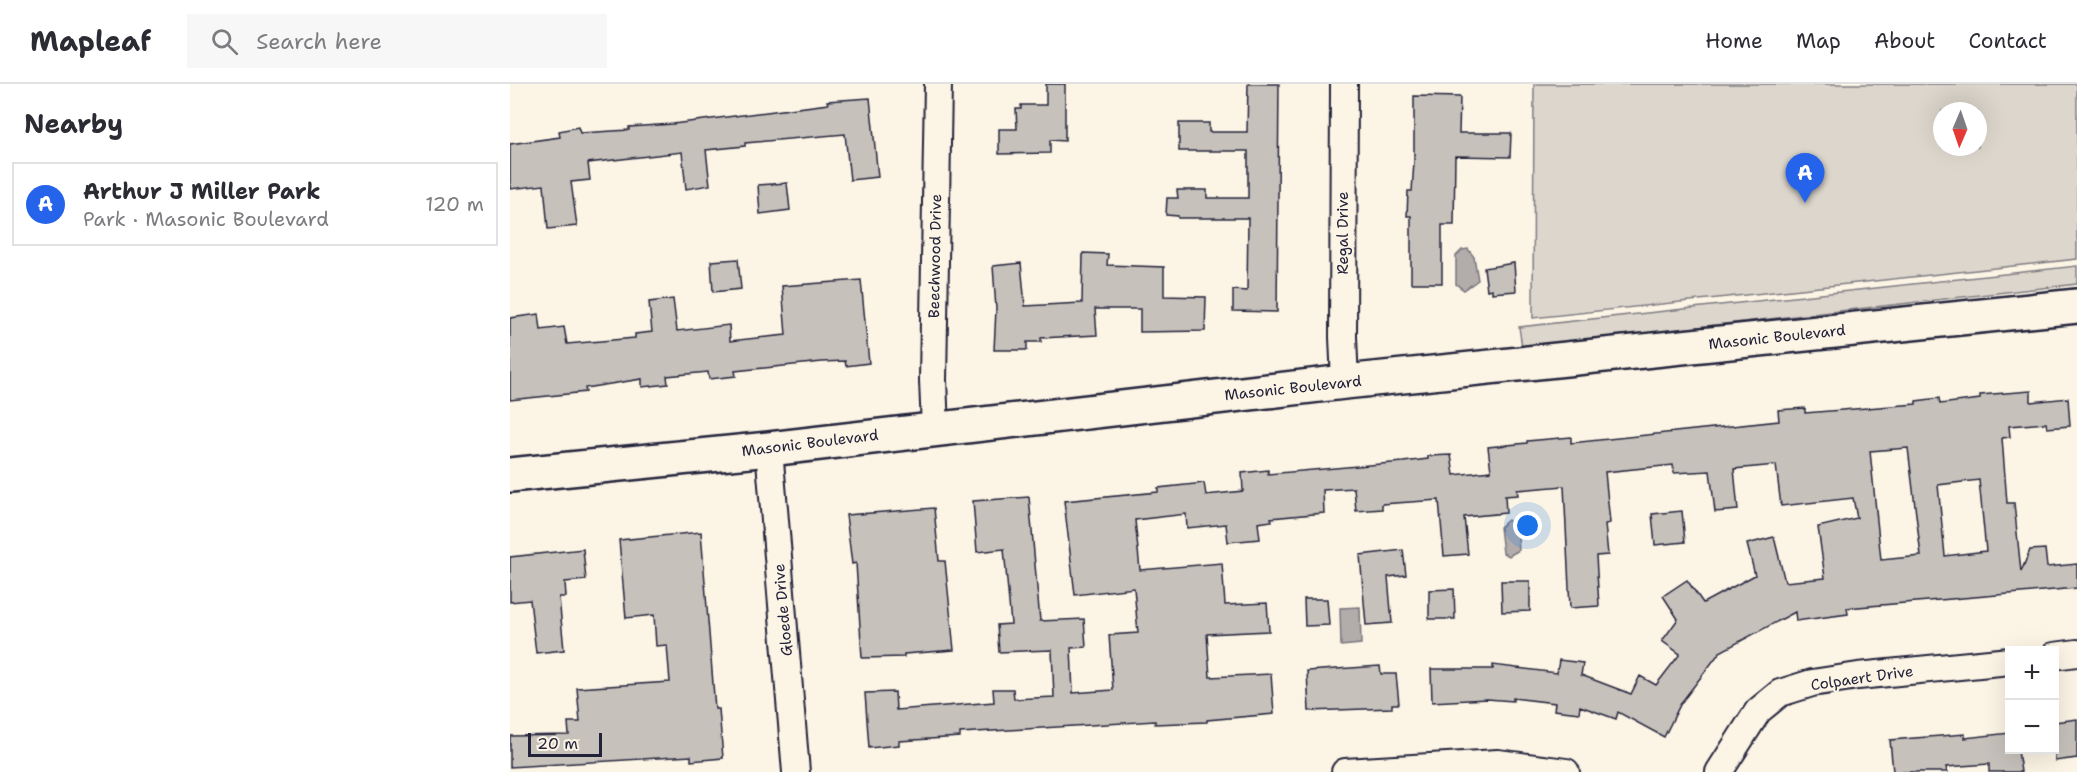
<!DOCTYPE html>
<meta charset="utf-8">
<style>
body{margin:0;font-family:"Shantell Sans",sans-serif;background:#f7f7f7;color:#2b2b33}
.controls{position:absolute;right:18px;bottom:18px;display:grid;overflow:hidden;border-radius:0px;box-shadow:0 6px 24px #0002}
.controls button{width:54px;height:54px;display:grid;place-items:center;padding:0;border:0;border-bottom:2px solid #e1e1e2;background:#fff;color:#2b2b33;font:30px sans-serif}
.compass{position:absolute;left:1423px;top:18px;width:54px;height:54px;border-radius:50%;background:#fff;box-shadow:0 6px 24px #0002;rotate:182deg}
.scale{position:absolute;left:18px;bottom:15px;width:74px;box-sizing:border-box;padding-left:6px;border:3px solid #22223b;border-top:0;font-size:16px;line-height:21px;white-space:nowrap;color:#22223b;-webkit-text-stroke:4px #fcf5e5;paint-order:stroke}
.you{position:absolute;left:1018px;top:442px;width:21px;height:21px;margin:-15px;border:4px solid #fff;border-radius:50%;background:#1a73e8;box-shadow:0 0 0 9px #1a73e833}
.badge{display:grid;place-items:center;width:39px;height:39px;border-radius:50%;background:#2563eb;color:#fff;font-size:20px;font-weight:700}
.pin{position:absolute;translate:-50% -50px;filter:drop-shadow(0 2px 3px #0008)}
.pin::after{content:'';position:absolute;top:32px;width:21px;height:18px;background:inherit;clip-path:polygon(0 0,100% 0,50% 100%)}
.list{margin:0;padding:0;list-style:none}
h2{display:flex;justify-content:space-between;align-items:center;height:78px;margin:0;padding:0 24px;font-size:26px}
h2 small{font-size:20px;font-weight:400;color:#7c7c81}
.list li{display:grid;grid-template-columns:39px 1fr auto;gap:18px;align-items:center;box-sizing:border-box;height:84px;margin:0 12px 12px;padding:0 12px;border:2px solid #e1e1e2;border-radius:0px}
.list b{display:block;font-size:22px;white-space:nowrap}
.list p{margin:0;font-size:20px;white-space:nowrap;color:#7c7c81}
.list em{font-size:20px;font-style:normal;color:#7c7c81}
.icon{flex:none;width:33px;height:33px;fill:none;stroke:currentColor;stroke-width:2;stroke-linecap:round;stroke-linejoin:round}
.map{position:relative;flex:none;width:1567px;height:688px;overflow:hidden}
header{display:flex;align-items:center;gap:36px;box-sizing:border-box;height:84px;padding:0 30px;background:#fff;border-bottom:2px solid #e1e1e2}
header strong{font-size:28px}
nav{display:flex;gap:33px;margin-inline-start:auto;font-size:21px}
.search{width:420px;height:54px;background:#f7f7f7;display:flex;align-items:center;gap:15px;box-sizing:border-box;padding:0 21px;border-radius:0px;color:#7c7c81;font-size:22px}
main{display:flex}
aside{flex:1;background:#fff}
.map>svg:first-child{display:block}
.green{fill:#dcd6cc;stroke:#7f7c84;stroke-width:1.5;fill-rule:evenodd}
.water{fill:#b2adab;stroke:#78757e;stroke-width:1.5}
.building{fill:#c6c1bb;stroke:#22223b;stroke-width:1.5;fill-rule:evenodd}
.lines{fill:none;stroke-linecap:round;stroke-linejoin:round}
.street-casing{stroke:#22223b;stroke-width:30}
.secondary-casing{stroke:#22223b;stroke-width:38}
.street{stroke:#fcf5e5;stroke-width:26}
.secondary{stroke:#fcf5e5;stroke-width:33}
.labels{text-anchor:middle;stroke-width:4.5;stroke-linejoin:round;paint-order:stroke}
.street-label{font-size:15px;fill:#22223b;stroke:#fcf5e5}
</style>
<header>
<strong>Mapleaf</strong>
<div class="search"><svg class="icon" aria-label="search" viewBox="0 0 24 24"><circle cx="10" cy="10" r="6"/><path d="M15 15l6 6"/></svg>Search here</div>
<nav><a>Home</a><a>Map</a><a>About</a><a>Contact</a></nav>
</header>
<main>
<aside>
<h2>Nearby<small></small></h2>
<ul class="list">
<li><span class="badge">A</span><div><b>Arthur J Miller Park</b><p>Park · Masonic Boulevard</p></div><em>120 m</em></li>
</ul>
</aside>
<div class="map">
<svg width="1567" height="688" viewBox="0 0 1567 688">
<rect width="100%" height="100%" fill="#fcf5e5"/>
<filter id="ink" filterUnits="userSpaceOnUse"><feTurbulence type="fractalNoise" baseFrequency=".0167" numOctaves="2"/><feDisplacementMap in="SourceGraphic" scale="12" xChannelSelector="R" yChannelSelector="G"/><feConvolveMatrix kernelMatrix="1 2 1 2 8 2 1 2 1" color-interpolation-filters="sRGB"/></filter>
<g filter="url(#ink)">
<path class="green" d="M 1024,0 L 1567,0 L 1567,175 L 1023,234 ZM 1432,27 L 1468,27 L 1468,63 L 1432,63 Z
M 1567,182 L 1567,200 L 1012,263 L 1009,243 Z"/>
<path class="water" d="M 958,165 L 964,173 L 968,196 L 954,206 L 946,200 L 946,172 L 952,166 Z
M 998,436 L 1007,442 L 1009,466 L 999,472 L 993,469 L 990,443 Z
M 850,523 L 851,560 L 831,562 L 830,524 Z"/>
<path class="building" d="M 536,0 L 555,0 L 555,57 L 540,56 L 540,69 L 489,70 L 489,45 L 507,45 L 506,25 L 511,25 L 511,21 L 536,21 Z
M 738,0 L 769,0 L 767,228 L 723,227 L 723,206 L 737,207 L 738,134 L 668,134 L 668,132 L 656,131 L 657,114 L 668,114 L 667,106 L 697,106 L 697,114 L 738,114 L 738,67 L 669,67 L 669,39 L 699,39 L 699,48 L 737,48 Z
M 904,12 L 950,13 L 949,49 L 1001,49 L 1000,73 L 945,72 L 944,141 L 932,141 L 932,199 L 901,199 L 901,132 L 897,132 L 898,107 L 902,107 L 904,78 Z
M 360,14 L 368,93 L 340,96 L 335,50 L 235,59 L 235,62 L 196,66 L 200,101 L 176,105 L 172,68 L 78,79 L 80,96 L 61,98 L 67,142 L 38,145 L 34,101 L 0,105 L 0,60 L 50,53 L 49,47 L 68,43 L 70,49 L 119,46 L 119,43 L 163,40 L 318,20 L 317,17 Z
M 277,99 L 280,126 L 250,130 L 248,101 Z
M 573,169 L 598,170 L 597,181 L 654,183 L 654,212 L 696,213 L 695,247 L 630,248 L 630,225 L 585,225 L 587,251 L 531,254 L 531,258 L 517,258 L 517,266 L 484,266 L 486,225 L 483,182 L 511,179 L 515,222 L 572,219 Z
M 228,175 L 231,205 L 203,208 L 201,177 Z
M 1004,179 L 1006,207 L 982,209 L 982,205 L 977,206 L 974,184 Z
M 351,196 L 359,279 L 336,282 L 335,277 L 312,278 L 225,287 L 226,292 L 199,295 L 198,288 L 157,292 L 158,300 L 132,303 L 132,295 L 75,304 L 76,308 L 0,316 L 0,234 L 29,230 L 31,246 L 54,243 L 57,260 L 125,254 L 125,250 L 142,248 L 139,218 L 163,215 L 167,247 L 219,241 L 220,257 L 276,251 L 272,202 Z
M 1521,307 L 1521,318 L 1558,314 L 1560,342 L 1537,344 L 1536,339 L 1499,342 L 1500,353 L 1492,354 L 1497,419 L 1504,419 L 1511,488 L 1520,466 L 1535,465 L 1537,483 L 1567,480 L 1567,504 L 1337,524 L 1338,530 L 1286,537 L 1285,528 L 1210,568 L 1171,619 L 1154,653 L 1108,628 L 1106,635 L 1070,622 L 1069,629 L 1044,626 L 1045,619 L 1003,614 L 1003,617 L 977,615 L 922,618 L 921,585 L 983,585 L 983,581 L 1047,589 L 1049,576 L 1073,579 L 1071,591 L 1121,610 L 1130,592 L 1146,601 L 1170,570 L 1152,557 L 1168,535 L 1153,512 L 1177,496 L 1193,519 L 1245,491 L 1237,460 L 1264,453 L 1275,498 L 1315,494 L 1308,443 L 1347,434 L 1343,414 L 1271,422 L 1266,381 L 1224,385 L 1228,426 L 1205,428 L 1200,387 L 1164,389 L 1163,381 L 1095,388 L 1100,439 L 1095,440 L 1098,471 L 1086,472 L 1089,522 L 1060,524 L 1054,402 L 1007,406 L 1008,411 L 995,412 L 996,429 L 954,433 L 958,470 L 934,472 L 929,416 L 872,420 L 872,425 L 846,427 L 844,404 L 813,406 L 814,429 L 761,434 L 762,437 L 748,439 L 750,455 L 718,458 L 716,440 L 677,444 L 676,430 L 625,436 L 630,486 L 712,479 L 715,521 L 757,519 L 759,547 L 697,550 L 700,593 L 761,590 L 764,630 L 697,636 L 697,638 L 645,640 L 645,637 L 450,649 L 450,653 L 389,657 L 389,661 L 359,664 L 355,609 L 385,608 L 386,626 L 484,618 L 483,605 L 503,605 L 504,615 L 544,613 L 542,566 L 489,568 L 487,541 L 501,540 L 494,465 L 467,468 L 463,417 L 519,413 L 530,537 L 574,535 L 576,563 L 561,564 L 563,609 L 603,606 L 599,551 L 628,549 L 624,504 L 565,511 L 554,417 L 648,408 L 648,404 L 694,399 L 696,411 L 733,407 L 732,389 L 758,386 L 758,390 L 893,378 L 918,375 L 918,372 L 941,371 L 944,391 L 981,387 L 978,363 L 1017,359 L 1017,357 L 1061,353 L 1061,359 L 1269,337 L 1268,326 L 1295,324 L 1295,329 L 1406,320 L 1406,317 L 1429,314 L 1430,320 L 1470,315 L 1470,311 ZM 1398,364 L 1411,472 L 1371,476 L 1360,367 ZM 1469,396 L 1476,467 L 1435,472 L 1428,401 Z
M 424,424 L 429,477 L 435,477 L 444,566 L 394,570 L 394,573 L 352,574 L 346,479 L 342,480 L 336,431 Z
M 1172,427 L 1175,458 L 1145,461 L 1142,430 Z
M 191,448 L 205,625 L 209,625 L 213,674 L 181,677 L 181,672 L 0,683 L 0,652 L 59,651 L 58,638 L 70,638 L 67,604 L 160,598 L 157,561 L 146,562 L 144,531 L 116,534 L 109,456 Z
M 73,465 L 76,496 L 55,498 L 56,513 L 49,513 L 54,566 L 26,569 L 20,516 L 0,518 L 0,473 Z
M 893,466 L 896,491 L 878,493 L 882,539 L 856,541 L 850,471 Z
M 991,497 L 1020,497 L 1020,527 L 992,528 Z
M 944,505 L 945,535 L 919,535 L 919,506 Z
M 794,515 L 817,515 L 819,541 L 795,542 Z
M 870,582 L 871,590 L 886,590 L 889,620 L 882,620 L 882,624 L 799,627 L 797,587 Z
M 1567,635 L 1567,674 L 1545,677 L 1545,638 Z
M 1500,649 L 1500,666 L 1508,666 L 1511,688 L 1479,688 L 1479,680 L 1436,683 L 1437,688 L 1383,688 L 1380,656 L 1455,650 L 1455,654 Z"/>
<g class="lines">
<defs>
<path id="street" d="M 834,0 L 833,253 L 835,298
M 425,345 L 423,296 L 428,0
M 259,365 L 286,688
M 1544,572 L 1567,569
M 835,688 L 988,679 L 1056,688
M 1209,688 L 1248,627 L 1270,609 L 1302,599 L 1348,592 L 1500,577"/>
<path id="secondary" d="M 0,391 L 259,365 L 835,298 L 1567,222"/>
</defs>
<use href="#street" class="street-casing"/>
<use href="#secondary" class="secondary-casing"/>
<use href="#street" class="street"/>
<use href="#secondary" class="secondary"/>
</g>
</g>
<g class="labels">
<g class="street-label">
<text transform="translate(833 149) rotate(-90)" y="5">Regal Drive</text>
<text transform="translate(425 172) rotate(-89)" y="5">Beechwood Drive</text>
<text transform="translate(1267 253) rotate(-6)" y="5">Masonic Boulevard</text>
<text transform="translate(783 304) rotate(-6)" y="5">Masonic Boulevard</text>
<text transform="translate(300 359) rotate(-7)" y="5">Masonic Boulevard</text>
<text transform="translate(273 526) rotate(-95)" y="5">Gloede Drive</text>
<text transform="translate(1352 594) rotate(-8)" y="5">Colpaert Drive</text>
</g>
</g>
</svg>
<div class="controls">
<button>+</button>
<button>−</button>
</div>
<svg class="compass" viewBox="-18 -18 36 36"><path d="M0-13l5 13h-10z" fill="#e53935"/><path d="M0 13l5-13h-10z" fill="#7c7c81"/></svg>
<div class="scale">20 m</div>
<div class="you"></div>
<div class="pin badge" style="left:1295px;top:119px">A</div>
</div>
</main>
